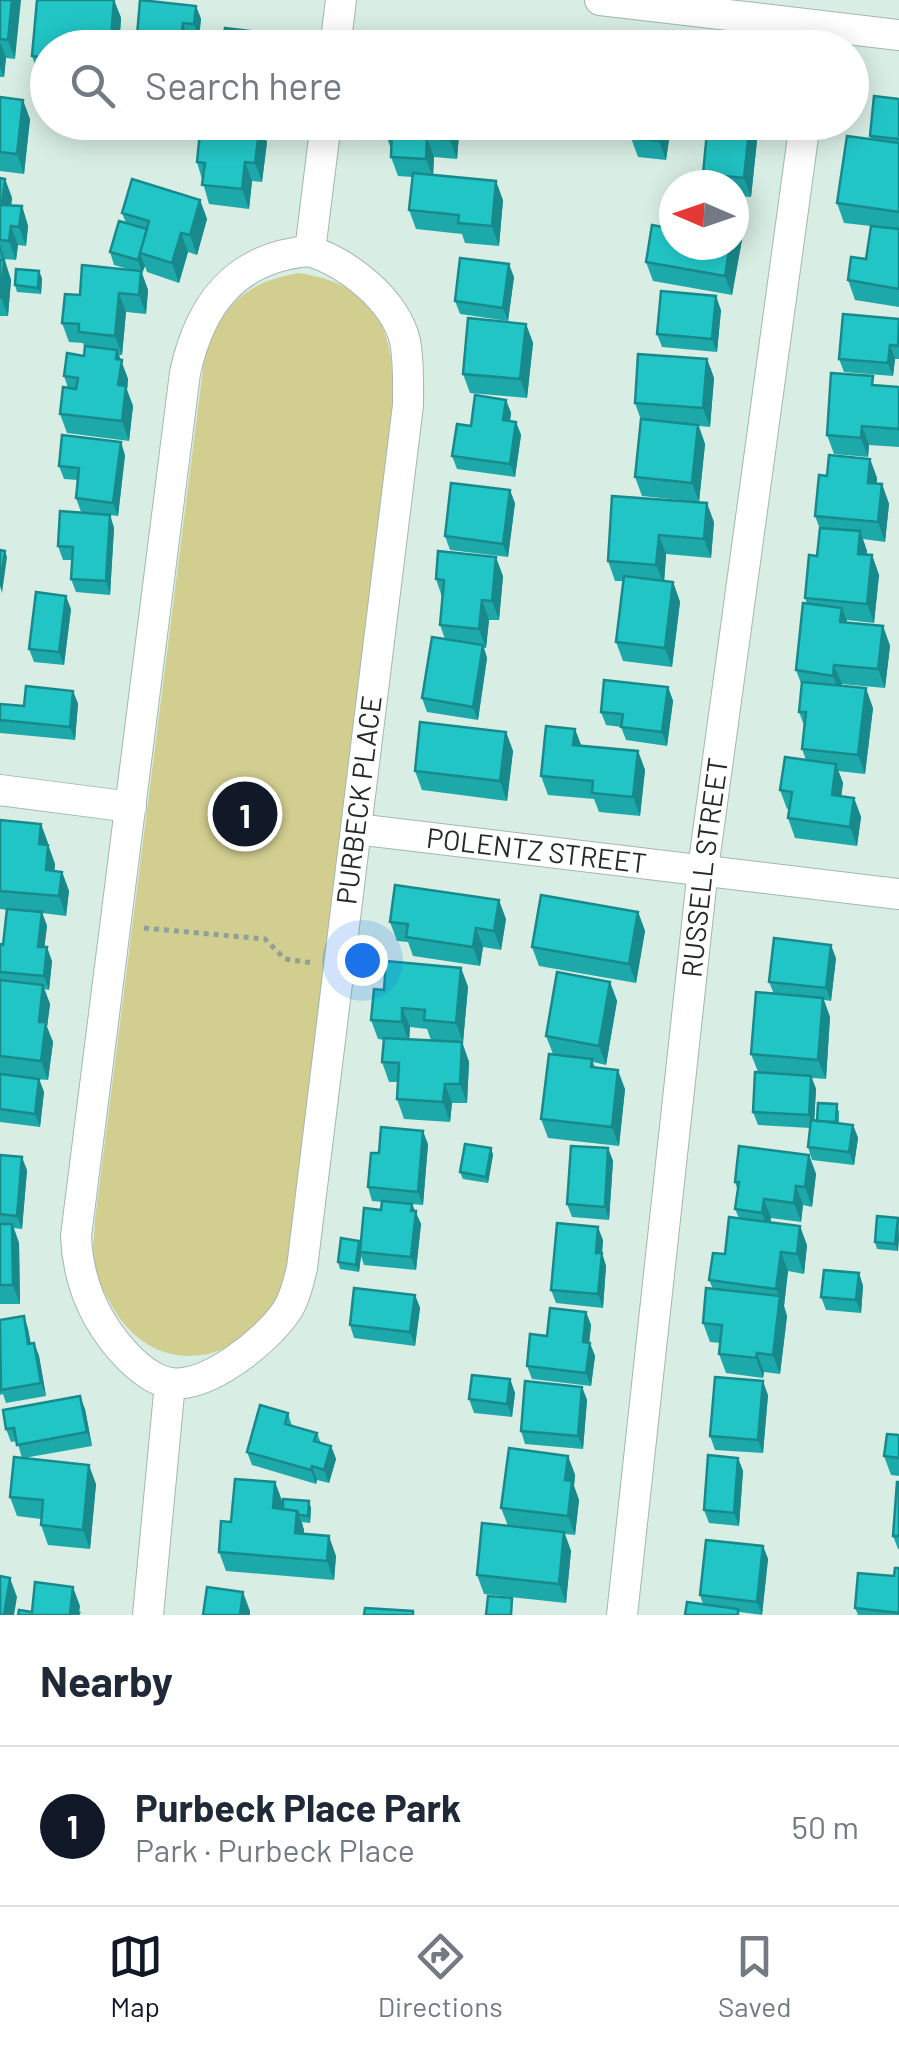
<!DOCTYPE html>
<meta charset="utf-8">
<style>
body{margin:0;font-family:Barlow,sans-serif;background:#f2f2f3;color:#1f2937}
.compass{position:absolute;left:659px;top:170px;width:90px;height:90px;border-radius:50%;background:#fff;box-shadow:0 5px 25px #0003;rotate:272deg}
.you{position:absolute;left:362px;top:960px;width:35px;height:35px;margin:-25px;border:8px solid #fff;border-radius:50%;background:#1a73e8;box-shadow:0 0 0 15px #1a73e833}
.badge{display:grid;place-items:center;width:65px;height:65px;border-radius:50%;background:#111827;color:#fff;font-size:32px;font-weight:700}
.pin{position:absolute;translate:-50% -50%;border:5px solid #fff;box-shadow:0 2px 10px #0006}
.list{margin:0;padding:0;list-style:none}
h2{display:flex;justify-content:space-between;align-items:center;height:130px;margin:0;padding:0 40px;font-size:42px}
h2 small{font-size:32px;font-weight:400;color:#747a83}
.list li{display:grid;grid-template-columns:65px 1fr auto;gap:30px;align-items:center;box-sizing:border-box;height:160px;padding:0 40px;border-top:2px solid #e0e1e3}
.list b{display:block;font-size:38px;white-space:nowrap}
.list p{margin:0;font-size:32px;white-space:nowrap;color:#747a83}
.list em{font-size:32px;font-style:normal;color:#747a83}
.icon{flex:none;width:55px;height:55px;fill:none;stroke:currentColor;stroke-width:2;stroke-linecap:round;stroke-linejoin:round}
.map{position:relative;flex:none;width:899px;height:1615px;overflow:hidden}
.search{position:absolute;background:#fff;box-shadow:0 5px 25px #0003;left:30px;right:30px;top:30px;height:110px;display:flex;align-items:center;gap:25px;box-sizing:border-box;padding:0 35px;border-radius:55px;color:#747a83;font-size:38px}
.sheet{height:290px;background:#fff}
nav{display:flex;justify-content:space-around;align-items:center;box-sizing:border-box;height:140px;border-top:2px solid #e0e1e3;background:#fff;font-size:28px;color:#747a83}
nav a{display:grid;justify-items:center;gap:5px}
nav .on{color:#111827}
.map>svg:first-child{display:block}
.green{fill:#d2ce90}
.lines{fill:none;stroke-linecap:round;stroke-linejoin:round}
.minor-casing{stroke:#a2b8ae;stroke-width:32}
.path{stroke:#90a098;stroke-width:5;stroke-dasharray:5 5;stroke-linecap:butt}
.minor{stroke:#fff;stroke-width:30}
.wall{fill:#1da9aa}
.shaded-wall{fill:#188a8b}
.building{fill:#22c5c6;stroke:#188a8b;stroke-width:2.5}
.labels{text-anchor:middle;stroke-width:9;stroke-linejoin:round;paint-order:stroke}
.street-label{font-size:28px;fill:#232b27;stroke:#fff}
</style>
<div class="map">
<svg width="899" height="1615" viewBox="0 0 899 1615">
<rect width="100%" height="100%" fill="#d8eee4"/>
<path class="green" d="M 299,273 C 382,286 395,334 393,409 L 287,1277 C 283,1288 279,1302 271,1311 C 226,1369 152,1374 113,1308 C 104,1292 95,1277 93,1258 C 92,1246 95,1232 95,1220 L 205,353 C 224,304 246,282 299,273 Z"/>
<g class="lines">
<defs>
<g id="minor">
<path d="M 600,0 L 899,35"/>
<path d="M 335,48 L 341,0"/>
<path d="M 310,251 C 348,263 395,300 405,341 C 409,362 408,383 408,405 L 302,1268 C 298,1283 295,1299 286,1312 C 266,1341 208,1388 171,1383 C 155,1381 142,1370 131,1360 C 96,1325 78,1285 76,1236 L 185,373 C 200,304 235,257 310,251 Z"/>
<path d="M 310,251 L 326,122"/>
<path d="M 0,790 L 131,807"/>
<path id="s1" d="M 356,829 L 899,894"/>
<path d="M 148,1615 L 170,1383"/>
<path id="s2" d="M 622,1615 L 703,869 L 805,122"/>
</g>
</defs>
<use href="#minor" class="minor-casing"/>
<path class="path" d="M 144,928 L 265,939 L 285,959 L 313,963"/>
<use href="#minor" class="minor"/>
</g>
<path class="wall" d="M 0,0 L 15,59 L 6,58 L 4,77 L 0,77 Z
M 37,0 L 114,0 L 121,18 L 119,48 L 48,48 L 48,76 L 39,76 L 32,56 Z
M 196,6 L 201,19 L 199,37 L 187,36 L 186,48 L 136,48 Z
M 0,97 L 30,119 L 24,174 L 0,171 Z
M 899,99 L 899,307 L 855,300 L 848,280 L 866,259 L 871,226 L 844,223 L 837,203 L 871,139 L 870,136 Z
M 373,122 L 460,122 L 457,159 L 434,157 L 433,175 L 503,200 L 499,246 L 465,243 L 462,234 L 416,229 L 409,210 L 412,177 L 398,176 L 391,157 L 391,149 L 384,130 L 384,125 L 374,125 Z
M 544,122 L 598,122 L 598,131 L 545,125 Z
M 633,122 L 678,122 L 677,134 L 670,133 L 666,160 L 638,157 L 631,138 Z
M 708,122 L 759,122 L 751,197 L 734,196 L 734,185 L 707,185 L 703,174 Z
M 267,142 L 262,182 L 252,181 L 249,209 L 209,204 L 197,162 Z
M 0,178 L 5,179 L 12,198 L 11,205 L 22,206 L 28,226 L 26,246 L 18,245 L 16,260 L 5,259 L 5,262 L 11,280 L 8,316 L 0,316 Z
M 200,200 L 207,219 L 197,255 L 188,252 L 179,283 L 147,272 L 145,266 L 142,273 L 148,290 L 146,314 L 126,312 L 122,355 L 119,355 L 128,379 L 127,390 L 133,406 L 129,441 L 67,433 L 60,414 L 68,388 L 64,376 L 84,356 L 85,349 L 83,343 L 69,342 L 62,323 L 80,295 L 128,269 L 114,265 L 110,252 L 126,223 L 122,213 Z
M 674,229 L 743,234 L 732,295 L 653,281 L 646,262 Z
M 514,277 L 508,321 L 460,314 L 455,301 Z
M 42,278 L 41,294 L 17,292 L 15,285 Z
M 721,310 L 717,352 L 662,347 L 657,334 Z
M 899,319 L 899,359 L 895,359 L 893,376 L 844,372 L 839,359 Z
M 526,324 L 533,343 L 527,398 L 470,393 L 463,374 Z
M 707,359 L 714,378 L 710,427 L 699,426 L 705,444 L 699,502 L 642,496 L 635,477 L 641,420 L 635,403 Z
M 876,385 L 899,387 L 899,447 L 869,445 L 868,457 L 834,454 L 827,435 Z
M 506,400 L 511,413 L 510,421 L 516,422 L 521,435 L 515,477 L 457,469 L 452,456 L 471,426 Z
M 125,455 L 118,516 L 110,515 L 114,528 L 110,595 L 76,592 L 71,579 L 72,560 L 63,560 L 58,546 L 99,514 L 81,512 L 76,498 L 78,480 L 64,479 L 59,466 Z
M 870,459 L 877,478 L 876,484 L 882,484 L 889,504 L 885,542 L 863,539 L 867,551 L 867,555 L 872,555 L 879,575 L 874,623 L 847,620 L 847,622 L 883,626 L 890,646 L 885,688 L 842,684 L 841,686 L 873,708 L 865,774 L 838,771 L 843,783 L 841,796 L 854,798 L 861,817 L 857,846 L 795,838 L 788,818 L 790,809 L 787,809 L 780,790 L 806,760 L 802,749 L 805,728 L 799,712 L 802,686 L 796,670 L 807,604 L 805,598 L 817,556 L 820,529 L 815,516 L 827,476 Z
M 612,496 L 714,522 L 711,558 L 666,554 L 664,581 L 673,582 L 680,602 L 672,667 L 623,661 L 616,642 L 624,581 L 615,581 L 608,561 Z
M 515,503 L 508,557 L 450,550 L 445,536 Z
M 503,576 L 499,620 L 489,620 L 486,648 L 484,648 L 487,658 L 478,720 L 427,712 L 422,698 L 445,639 L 440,625 L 442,597 L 436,579 Z
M 71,609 L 64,665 L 34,662 L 29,649 Z
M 668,687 L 673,701 L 667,746 L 626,740 L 621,727 L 606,725 L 601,712 Z
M 73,691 L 78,704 L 75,740 L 0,733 L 0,704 L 24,706 Z
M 575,729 L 581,745 L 638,751 L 645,770 L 640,816 L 599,812 L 594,799 L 548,795 L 541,776 Z
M 506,732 L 513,751 L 507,801 L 422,790 L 415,771 Z
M 0,820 L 41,824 L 55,864 L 54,871 L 62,872 L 69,891 L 66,916 L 42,913 L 47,926 L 44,947 L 52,961 L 49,990 L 44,989 L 50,1004 L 47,1027 L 53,1042 L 48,1080 L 36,1079 L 39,1079 L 44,1092 L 40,1127 L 0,1122 L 0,944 L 3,945 L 7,910 L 0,909 Z
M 638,912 L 645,931 L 636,983 L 539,966 L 532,947 Z
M 506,919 L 501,950 L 483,947 L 480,966 L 413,956 L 408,942 L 397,941 L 390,922 Z
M 836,958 L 831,1001 L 824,1000 L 830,1017 L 826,1079 L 812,1078 L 816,1089 L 814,1120 L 817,1121 L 839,1110 L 839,1123 L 853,1125 L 858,1138 L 854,1165 L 812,1160 L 808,1147 L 810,1128 L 758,1125 L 753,1112 L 758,1072 L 751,1054 L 774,994 L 769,982 Z
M 461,968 L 468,987 L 463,1042 L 431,1040 L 427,1029 L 410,1027 L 409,1039 L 462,1042 L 469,1062 L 467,1103 L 452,1103 L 450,1122 L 404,1119 L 397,1099 L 398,1082 L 389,1082 L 382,1062 L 384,1040 L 378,1039 L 371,1020 L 384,990 Z
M 610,982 L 617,1001 L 606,1065 L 593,1062 L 595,1067 L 625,1089 L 619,1146 L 548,1138 L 541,1119 L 553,1054 L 546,1036 Z
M 428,1144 L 423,1205 L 412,1204 L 421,1224 L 416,1270 L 364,1265 L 361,1256 L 359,1272 L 340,1269 L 338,1262 L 360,1244 L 381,1210 L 382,1202 L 372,1201 L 368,1187 L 379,1153 Z
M 491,1148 L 493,1155 L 488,1183 L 463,1179 L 460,1172 Z
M 608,1148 L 613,1161 L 609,1220 L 572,1217 L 567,1204 Z
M 0,1155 L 27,1170 L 22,1229 L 14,1228 L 19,1243 L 20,1304 L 0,1304 Z
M 809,1155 L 816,1174 L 812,1207 L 803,1205 L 801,1222 L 771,1218 L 770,1222 L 807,1245 L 804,1274 L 788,1271 L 784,1306 L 787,1316 L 780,1374 L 764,1372 L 763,1378 L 726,1373 L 719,1354 L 720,1343 L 710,1342 L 703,1323 L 713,1289 L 709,1280 L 725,1254 L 739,1218 L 735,1209 L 738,1191 L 735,1182 Z
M 899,1221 L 898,1251 L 877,1249 L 875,1242 Z
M 603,1240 L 602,1253 L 606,1266 L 603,1308 L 556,1303 L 551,1290 Z
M 859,1273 L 863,1286 L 861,1313 L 826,1310 L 821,1297 Z
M 415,1295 L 420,1308 L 415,1346 L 354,1338 L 350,1325 Z
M 586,1312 L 591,1325 L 589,1343 L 595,1356 L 591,1386 L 532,1379 L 527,1366 L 547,1336 Z
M 24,1316 L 28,1329 L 31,1344 L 34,1343 L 39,1356 L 46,1396 L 6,1403 L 3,1394 L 0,1395 L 0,1320 Z
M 510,1379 L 515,1393 L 512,1417 L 474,1413 L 469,1399 Z
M 582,1387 L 587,1400 L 583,1449 L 525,1444 L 521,1431 Z
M 768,1395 L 763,1453 L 715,1450 L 710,1436 Z
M 85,1409 L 92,1446 L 24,1458 L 96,1484 L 90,1549 L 48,1545 L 41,1525 L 41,1519 L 17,1516 L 10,1497 L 22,1458 L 17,1441 L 11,1442 L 6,1429 Z
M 288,1413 L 292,1426 L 317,1433 L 321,1443 L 331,1446 L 336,1459 L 329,1483 L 317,1480 L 316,1484 L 252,1465 L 247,1452 Z
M 899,1435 L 899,1476 L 891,1475 L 884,1456 Z
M 568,1456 L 575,1475 L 574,1486 L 579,1500 L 575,1535 L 565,1534 L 571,1551 L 566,1603 L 484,1594 L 477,1575 L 508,1526 L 501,1508 Z
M 738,1458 L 743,1471 L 739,1526 L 709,1523 L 704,1510 Z
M 275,1482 L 282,1501 L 282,1509 L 309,1501 L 311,1508 L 310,1523 L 302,1522 L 304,1530 L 304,1534 L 336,1556 L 334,1580 L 226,1571 L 219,1552 L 231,1522 Z
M 893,1536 L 899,1536 L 899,1549 L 898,1549 Z
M 763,1546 L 768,1559 L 762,1615 L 740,1612 L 703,1604 L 700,1595 Z
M 899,1568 L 899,1615 L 858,1615 L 855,1608 L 894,1576 Z"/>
<path class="shaded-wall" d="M 12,0 L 21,0 L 15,59 L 8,40 Z
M 114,0 L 121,18 L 119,48 L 114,48 L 111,38 Z
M 196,6 L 201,19 L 199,37 L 194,24 Z
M 183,23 L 187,36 L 186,48 L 180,48 Z
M 273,34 L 278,48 L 271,48 Z
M 0,42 L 6,58 L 4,77 L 0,68 Z
M 23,100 L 30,119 L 24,174 L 17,154 Z
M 451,122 L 460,122 L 457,159 L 450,140 Z
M 662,122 L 666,122 L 670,133 L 666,160 L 659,141 Z
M 750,122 L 759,122 L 751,197 L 744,178 Z
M 260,123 L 267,142 L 262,182 L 255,163 Z
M 427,138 L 434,157 L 433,178 L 426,159 Z
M 245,162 L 252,181 L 249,209 L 242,189 Z
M 5,179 L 12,198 L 9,224 L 2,205 Z
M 496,181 L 503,200 L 499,246 L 492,226 Z
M 200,200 L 207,219 L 197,255 L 190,235 Z
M 22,206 L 28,226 L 26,246 L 19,227 Z
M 736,215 L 743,234 L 732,295 L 725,276 L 730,245 L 734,245 Z
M 11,226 L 18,245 L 16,260 L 9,241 Z
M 181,233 L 188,252 L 179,283 L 172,263 Z
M 0,244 L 11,280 L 8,316 L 1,297 L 4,262 L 0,251 Z
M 140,253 L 145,266 L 142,274 L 138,260 Z
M 509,264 L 514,277 L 508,321 L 503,308 Z
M 39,271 L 42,278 L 41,294 L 38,288 Z
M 141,271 L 148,290 L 146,314 L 139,295 Z
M 119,293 L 126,312 L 122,355 L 115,336 Z
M 716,296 L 721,310 L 717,352 L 712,339 Z
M 526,324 L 533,343 L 527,398 L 520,379 Z
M 890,345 L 895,359 L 893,376 L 888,363 Z
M 117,350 L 128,379 L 127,390 L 133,406 L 129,441 L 122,421 L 116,359 Z
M 707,359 L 714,378 L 710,427 L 703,408 Z
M 506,400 L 511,413 L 508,433 L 503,420 Z
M 516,422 L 521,435 L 515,477 L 510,464 Z
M 698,425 L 705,444 L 699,502 L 692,483 Z
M 862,426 L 869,445 L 868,457 L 861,438 Z
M 121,442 L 125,455 L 118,516 L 113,503 Z
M 870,459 L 877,478 L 875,502 L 868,483 Z
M 882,484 L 889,504 L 885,542 L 878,522 Z
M 510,490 L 515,503 L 508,557 L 503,544 Z
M 707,503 L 714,522 L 711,558 L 704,539 Z
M 110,515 L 114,528 L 110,595 L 106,581 Z
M 860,531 L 867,551 L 865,573 L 858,554 Z
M 659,535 L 666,554 L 664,584 L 656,565 Z
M 5,551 L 7,557 L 2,593 L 0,586 Z
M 872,555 L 879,575 L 874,623 L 867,604 Z
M 496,557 L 503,576 L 499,620 L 492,601 Z
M 673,582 L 680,602 L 672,667 L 665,648 Z
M 66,596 L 71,609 L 64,665 L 59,652 Z
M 482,600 L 489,620 L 486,648 L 479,629 Z
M 842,608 L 849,627 L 840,622 Z
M 883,626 L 890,646 L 885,688 L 878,669 Z
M 483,645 L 487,658 L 478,720 L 473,707 Z
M 834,665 L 842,684 L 840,695 L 833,676 Z
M 668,687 L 673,701 L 667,746 L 662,732 Z
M 866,688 L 873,708 L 865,774 L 858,755 Z
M 73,691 L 78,704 L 75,740 L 70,727 Z
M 575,729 L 582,748 L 573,745 Z
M 506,732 L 513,751 L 507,801 L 500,781 Z
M 638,751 L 645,770 L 640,816 L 633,797 Z
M 836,764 L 843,783 L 839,814 L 832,795 Z
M 854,798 L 861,817 L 857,846 L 850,827 Z
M 41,824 L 48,843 L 46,864 L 39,844 Z
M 48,845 L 55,864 L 53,890 L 46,870 Z
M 62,872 L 69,891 L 66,916 L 59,896 Z
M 499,900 L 506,919 L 501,950 L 494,931 Z
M 42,912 L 47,926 L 43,960 L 38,947 Z
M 638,912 L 645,931 L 636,983 L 629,964 Z
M 476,928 L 483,947 L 480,966 L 473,947 Z
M 831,945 L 836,958 L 831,1001 L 826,988 Z
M 47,947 L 52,961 L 49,990 L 44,976 Z
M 461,968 L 468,987 L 463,1042 L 456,1023 Z
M 610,982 L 617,1001 L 606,1065 L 599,1046 Z
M 43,985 L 50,1004 L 47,1027 L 53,1042 L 48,1080 L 41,1061 L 39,1022 Z
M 823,998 L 830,1017 L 826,1079 L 818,1060 Z
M 402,1008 L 410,1027 L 409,1042 L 402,1022 Z
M 462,1042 L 469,1062 L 467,1103 L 460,1084 Z
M 618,1070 L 625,1089 L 619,1146 L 612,1127 Z
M 811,1076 L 816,1089 L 814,1128 L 809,1115 Z
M 39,1079 L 44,1092 L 40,1127 L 35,1114 Z
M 445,1084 L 452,1103 L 450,1122 L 443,1102 Z
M 853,1125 L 858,1138 L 854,1165 L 849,1152 Z
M 423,1131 L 428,1144 L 423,1205 L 418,1192 Z
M 491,1148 L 493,1155 L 488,1183 L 486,1177 Z
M 608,1148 L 613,1161 L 609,1220 L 605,1207 Z
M 809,1155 L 816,1174 L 812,1207 L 805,1187 Z
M 22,1157 L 27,1170 L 22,1229 L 17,1216 Z
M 796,1186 L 803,1205 L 801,1222 L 794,1203 Z
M 764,1199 L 771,1218 L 769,1232 L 762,1213 Z
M 412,1204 L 421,1224 L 416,1270 L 411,1257 Z
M 898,1218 L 899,1239 L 898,1251 L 895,1244 Z
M 12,1224 L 19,1243 L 20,1304 L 13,1285 Z
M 800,1226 L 807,1245 L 804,1274 L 797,1254 Z
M 598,1227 L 603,1240 L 602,1253 L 606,1266 L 603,1308 L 598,1294 L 596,1253 Z
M 359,1241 L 361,1256 L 359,1272 L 356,1265 Z
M 781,1252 L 788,1271 L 784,1306 L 787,1316 L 780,1374 L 773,1355 L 780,1298 L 776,1289 Z
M 859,1273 L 863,1286 L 861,1313 L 856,1300 Z
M 415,1295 L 420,1308 L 415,1346 L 410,1332 Z
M 586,1312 L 591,1325 L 588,1355 L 583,1342 Z
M 24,1316 L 28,1329 L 33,1358 L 28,1344 Z
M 34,1343 L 39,1356 L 46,1396 L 41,1383 Z
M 590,1343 L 595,1356 L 591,1386 L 586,1373 Z
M 757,1353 L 764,1372 L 763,1378 L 756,1358 Z
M 510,1379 L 515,1393 L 512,1417 L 507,1404 Z
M 763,1381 L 768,1395 L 763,1453 L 758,1440 Z
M 582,1387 L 587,1400 L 583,1449 L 578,1436 Z
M 80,1396 L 85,1409 L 92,1446 L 87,1432 Z
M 331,1446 L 336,1459 L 329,1483 L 324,1470 Z
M 568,1456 L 575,1475 L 574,1486 L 579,1500 L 575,1535 L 568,1516 L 565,1480 Z
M 738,1458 L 743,1471 L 739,1526 L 734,1513 Z
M 89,1465 L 96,1484 L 90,1549 L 83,1530 Z
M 312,1466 L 317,1480 L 316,1484 L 311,1470 Z
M 275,1482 L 282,1501 L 280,1528 L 273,1508 Z
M 309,1501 L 311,1508 L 310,1523 L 308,1516 Z
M 297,1511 L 304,1530 L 302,1553 L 295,1533 Z
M 564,1532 L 571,1551 L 566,1603 L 559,1584 Z
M 329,1536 L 336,1556 L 334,1580 L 327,1561 Z
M 763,1546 L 768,1559 L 762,1615 L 757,1602 Z
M 10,1578 L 17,1597 L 14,1615 L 4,1615 Z
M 73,1587 L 80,1606 L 79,1615 L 71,1615 L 70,1613 Z
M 243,1592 L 250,1611 L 250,1615 L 240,1615 Z"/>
<path class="building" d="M 0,0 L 12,0 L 8,40 L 0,39 Z
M 37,0 L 114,0 L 111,38 L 90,37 L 89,48 L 48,48 L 48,58 L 32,56 Z
M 140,0 L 196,6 L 194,24 L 183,23 L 180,48 L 136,48 Z
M 225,28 L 273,34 L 271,48 L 222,48 Z
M 874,96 L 899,99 L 899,139 L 870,136 Z
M 0,97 L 23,100 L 17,154 L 0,152 Z
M 201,122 L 260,123 L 255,163 L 245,162 L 242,189 L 202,185 L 205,163 L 197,162 Z
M 385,122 L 451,122 L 450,140 L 427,138 L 426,159 L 391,157 L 392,130 L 384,130 Z
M 633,122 L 662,122 L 659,141 L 631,138 Z
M 708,122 L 750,122 L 744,178 L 703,174 Z
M 847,136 L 899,143 L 899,212 L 837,203 Z
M 413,173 L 496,181 L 492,226 L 458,223 L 459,215 L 409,210 Z
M 0,178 L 5,179 L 2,205 L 22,206 L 19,227 L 11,226 L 9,241 L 0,240 Z
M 132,179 L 200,200 L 190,235 L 181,233 L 172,263 L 140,253 L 149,221 L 122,213 Z
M 119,221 L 147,229 L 138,260 L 110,252 Z
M 652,225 L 674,229 L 674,245 L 730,245 L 725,276 L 646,262 Z
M 871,226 L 899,229 L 899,289 L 848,280 L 851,257 L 866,259 Z
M 460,258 L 509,264 L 503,308 L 455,301 Z
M 0,260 L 4,260 L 1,297 L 0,297 Z
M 82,265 L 141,271 L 139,295 L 119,293 L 115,336 L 79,332 L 79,324 L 62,323 L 65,294 L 80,295 Z
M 16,269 L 39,271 L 38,288 L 15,285 Z
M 661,291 L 716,296 L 712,339 L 657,334 Z
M 843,314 L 899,319 L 898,346 L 890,345 L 888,363 L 839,359 Z
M 468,318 L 526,324 L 520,379 L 463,374 Z
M 85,346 L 117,350 L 116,359 L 122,360 L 118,385 L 126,386 L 122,421 L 60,414 L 63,387 L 76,389 L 78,378 L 64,376 L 67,353 L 84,356 Z
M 638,354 L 707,359 L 703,408 L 635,403 Z
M 831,373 L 873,376 L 872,385 L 899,387 L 899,429 L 862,426 L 861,438 L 827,435 Z
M 475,395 L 506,400 L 503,420 L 516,422 L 510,464 L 452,456 L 457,424 L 471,426 Z
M 641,419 L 698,425 L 692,483 L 635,477 Z
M 62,435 L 121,442 L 113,503 L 76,498 L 79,468 L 59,466 Z
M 829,455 L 870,459 L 868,483 L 882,484 L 878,522 L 815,516 L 819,475 L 827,476 Z
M 451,483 L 510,490 L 503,544 L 445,536 Z
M 612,496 L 707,503 L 704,539 L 659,535 L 656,565 L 608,561 Z
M 60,511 L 110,515 L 106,581 L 71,579 L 73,547 L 58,546 Z
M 820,528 L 860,531 L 858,554 L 872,555 L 867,604 L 805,598 L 809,555 L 817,556 Z
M 0,550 L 5,551 L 0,586 Z
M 438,551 L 496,557 L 492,601 L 482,600 L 479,629 L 440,625 L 444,580 L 436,579 Z
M 624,576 L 673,582 L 665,648 L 616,642 Z
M 36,592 L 66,596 L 59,652 L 29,649 Z
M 803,603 L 842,608 L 840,622 L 883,626 L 878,669 L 834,665 L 833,676 L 796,670 Z
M 432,637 L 483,645 L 473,707 L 422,698 Z
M 604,680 L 668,687 L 662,732 L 621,727 L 623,714 L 601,712 Z
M 802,682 L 866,688 L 858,755 L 802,749 L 806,712 L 799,712 Z
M 26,686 L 73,691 L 70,727 L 0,720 L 0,704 L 24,706 Z
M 420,722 L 506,732 L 500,781 L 415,771 Z
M 546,726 L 575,729 L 573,745 L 638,751 L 633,797 L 592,793 L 593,781 L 541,776 Z
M 785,757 L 836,764 L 832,795 L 854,798 L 850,827 L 788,818 L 792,792 L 780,790 Z
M 0,820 L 41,824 L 39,844 L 48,845 L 46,870 L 62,872 L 59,896 L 0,891 Z
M 395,885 L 499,900 L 494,931 L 476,928 L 473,947 L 406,937 L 408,924 L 390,922 Z
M 541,895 L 638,912 L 629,964 L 532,947 Z
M 7,909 L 42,912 L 38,947 L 47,947 L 44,976 L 0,972 L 0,944 L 3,945 Z
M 774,938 L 831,945 L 826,988 L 769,982 Z
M 386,961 L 461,968 L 456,1023 L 424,1020 L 425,1010 L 402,1008 L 402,1022 L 371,1020 L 374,989 L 384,990 Z
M 557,972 L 610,982 L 599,1046 L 546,1036 Z
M 0,980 L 43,985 L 39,1022 L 46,1022 L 41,1061 L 0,1056 Z
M 756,992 L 823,998 L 818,1060 L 751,1054 Z
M 384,1038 L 462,1042 L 460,1084 L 445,1084 L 443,1102 L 397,1099 L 399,1063 L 382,1062 Z
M 549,1054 L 592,1059 L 591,1067 L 618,1070 L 612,1127 L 541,1119 Z
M 755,1072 L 811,1076 L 809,1115 L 753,1112 Z
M 0,1074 L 39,1079 L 35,1114 L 0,1109 Z
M 818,1103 L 837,1104 L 836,1122 L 817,1121 Z
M 811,1120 L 853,1125 L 849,1152 L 808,1147 Z
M 381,1127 L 423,1131 L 418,1192 L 368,1187 L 371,1153 L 379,1153 Z
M 465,1144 L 491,1148 L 486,1177 L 460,1172 Z
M 571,1146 L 608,1148 L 605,1207 L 567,1204 Z
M 739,1146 L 809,1155 L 805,1187 L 796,1186 L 794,1203 L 764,1199 L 762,1213 L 735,1209 L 739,1182 L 735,1182 Z
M 0,1155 L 22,1157 L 17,1216 L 0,1214 Z
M 382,1201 L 412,1204 L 411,1211 L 416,1211 L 411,1257 L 360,1252 L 364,1208 L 381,1210 Z
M 877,1216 L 898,1218 L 895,1244 L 875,1242 Z
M 729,1217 L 800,1226 L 797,1254 L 781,1252 L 776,1289 L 709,1280 L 713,1253 L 725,1254 Z
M 557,1223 L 598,1227 L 596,1253 L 602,1253 L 598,1294 L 551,1290 Z
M 0,1224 L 12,1224 L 13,1285 L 0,1285 Z
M 341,1238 L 359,1241 L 356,1265 L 338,1262 Z
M 824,1270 L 859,1273 L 856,1300 L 821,1297 Z
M 354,1288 L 415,1295 L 410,1332 L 350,1325 Z
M 706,1288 L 780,1296 L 773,1355 L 757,1353 L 756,1358 L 719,1354 L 722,1325 L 703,1323 Z
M 550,1308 L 586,1312 L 583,1342 L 590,1343 L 586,1373 L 527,1366 L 530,1334 L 547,1336 Z
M 24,1316 L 28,1344 L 34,1343 L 41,1383 L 1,1390 L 0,1320 Z
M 472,1375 L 510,1379 L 507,1404 L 469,1399 Z
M 715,1377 L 763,1381 L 758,1440 L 710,1436 Z
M 525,1381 L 582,1387 L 578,1436 L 521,1431 Z
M 80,1396 L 87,1432 L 17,1445 L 14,1428 L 6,1429 L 3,1410 Z
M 260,1405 L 288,1413 L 285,1424 L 317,1433 L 314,1441 L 331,1446 L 324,1470 L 312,1466 L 311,1470 L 247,1452 Z
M 887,1434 L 899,1435 L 899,1458 L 884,1456 Z
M 509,1448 L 568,1456 L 565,1480 L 572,1481 L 568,1516 L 501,1508 Z
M 708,1455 L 738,1458 L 734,1513 L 704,1510 Z
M 14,1457 L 89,1465 L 83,1530 L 41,1525 L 43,1500 L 10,1497 Z
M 235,1479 L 275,1482 L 273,1508 L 297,1511 L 295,1533 L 329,1536 L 327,1561 L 219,1552 L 221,1521 L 231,1522 Z
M 897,1482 L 899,1482 L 899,1536 L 893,1536 Z
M 283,1499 L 309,1501 L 308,1516 L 299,1515 L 297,1511 L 283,1509 Z
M 482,1523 L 564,1532 L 559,1584 L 477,1575 Z
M 706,1540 L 763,1546 L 757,1602 L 700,1595 Z
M 895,1568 L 899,1568 L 899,1613 L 855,1608 L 858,1573 L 894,1576 Z
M 0,1576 L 10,1578 L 4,1615 L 0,1615 Z
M 35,1582 L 73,1587 L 70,1613 L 79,1613 L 78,1615 L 18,1615 L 19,1610 L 32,1612 Z
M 207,1587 L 243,1592 L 240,1615 L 203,1615 Z
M 488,1596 L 512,1598 L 511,1615 L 486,1615 Z
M 687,1602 L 738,1609 L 738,1615 L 685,1615 Z
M 365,1608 L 413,1611 L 413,1615 L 364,1615 Z"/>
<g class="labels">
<g class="street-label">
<text transform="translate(359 800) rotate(-83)" y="10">PURBECK PLACE</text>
<text dy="10" stroke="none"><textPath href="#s1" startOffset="182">POLENTZ STREET</textPath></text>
<text dy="10" stroke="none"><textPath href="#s2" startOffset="752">RUSSELL STREET</textPath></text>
</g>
</g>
</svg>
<svg class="compass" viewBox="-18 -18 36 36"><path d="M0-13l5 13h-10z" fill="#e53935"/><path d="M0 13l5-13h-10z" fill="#747a83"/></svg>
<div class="you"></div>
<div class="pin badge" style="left:245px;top:814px">1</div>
<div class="search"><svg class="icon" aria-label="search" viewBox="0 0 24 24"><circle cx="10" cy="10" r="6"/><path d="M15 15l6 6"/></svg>Search here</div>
</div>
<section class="sheet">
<h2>Nearby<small></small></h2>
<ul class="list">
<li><span class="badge">1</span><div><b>Purbeck Place Park</b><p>Park · Purbeck Place</p></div><em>50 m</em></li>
</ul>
</section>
<nav>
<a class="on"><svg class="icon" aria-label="map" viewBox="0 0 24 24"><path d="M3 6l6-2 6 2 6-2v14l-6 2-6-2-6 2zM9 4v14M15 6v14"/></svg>Map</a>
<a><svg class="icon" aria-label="directions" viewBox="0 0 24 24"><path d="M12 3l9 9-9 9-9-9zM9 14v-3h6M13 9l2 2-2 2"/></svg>Directions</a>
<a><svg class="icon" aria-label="saved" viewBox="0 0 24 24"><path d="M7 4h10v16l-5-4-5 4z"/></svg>Saved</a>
</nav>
